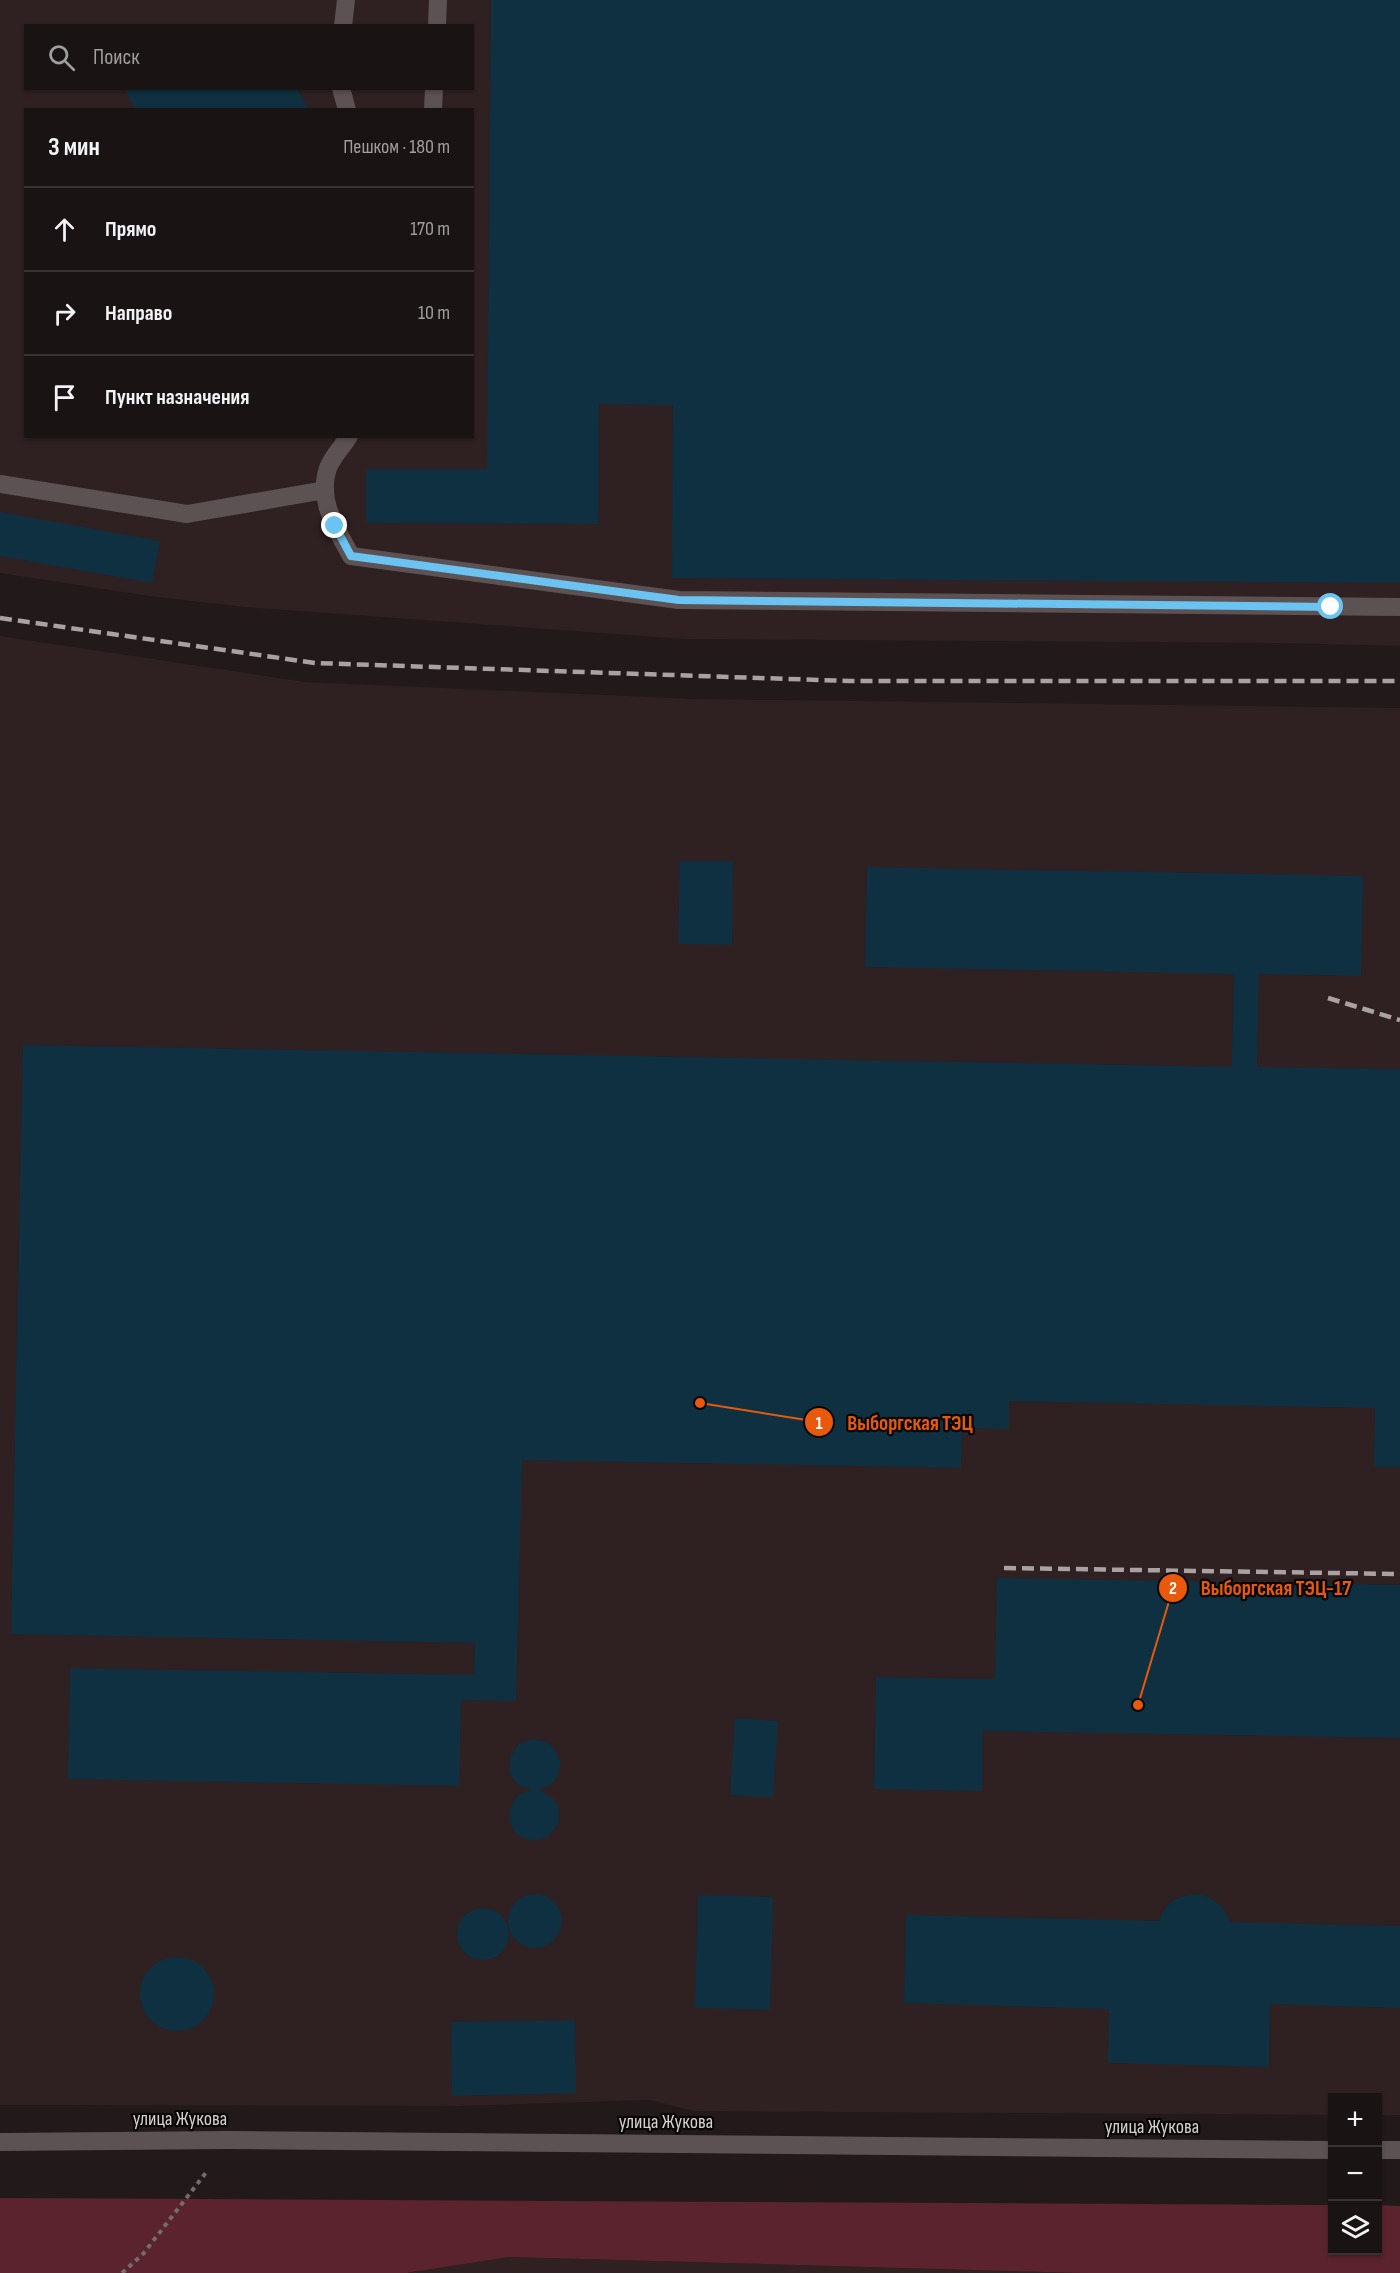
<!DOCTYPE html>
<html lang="ru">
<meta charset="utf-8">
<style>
body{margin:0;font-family:"Sofia Sans Condensed",sans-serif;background:#272022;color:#f1f3f6}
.controls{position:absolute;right:18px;bottom:18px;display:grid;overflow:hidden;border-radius:0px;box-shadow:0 2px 4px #0004}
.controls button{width:54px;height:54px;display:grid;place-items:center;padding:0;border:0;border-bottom:2px solid #383234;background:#1a1314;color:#f1f3f6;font:30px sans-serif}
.stop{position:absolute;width:18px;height:18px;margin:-14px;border:4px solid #6ac3f1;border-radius:50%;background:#fff}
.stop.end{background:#6ac3f1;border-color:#fff;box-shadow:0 2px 6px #0008}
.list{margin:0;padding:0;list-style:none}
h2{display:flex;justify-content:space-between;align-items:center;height:78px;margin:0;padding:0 24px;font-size:26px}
h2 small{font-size:20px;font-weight:400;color:#9f9ea0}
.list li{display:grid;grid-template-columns:39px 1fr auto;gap:18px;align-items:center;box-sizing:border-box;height:84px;padding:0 24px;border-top:2px solid #383234}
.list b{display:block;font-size:22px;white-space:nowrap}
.list em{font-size:20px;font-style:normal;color:#9f9ea0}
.icon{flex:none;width:33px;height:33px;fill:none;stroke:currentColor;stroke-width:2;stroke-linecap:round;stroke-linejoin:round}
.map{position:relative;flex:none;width:1400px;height:2273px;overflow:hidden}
.search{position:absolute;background:#1a1314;box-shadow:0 2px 4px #0004;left:24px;top:24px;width:450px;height:66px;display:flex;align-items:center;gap:15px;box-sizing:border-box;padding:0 21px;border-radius:0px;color:#9f9ea0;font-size:22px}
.panel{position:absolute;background:#1a1314;box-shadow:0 2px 4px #0004;left:24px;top:108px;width:450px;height:330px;border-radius:0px}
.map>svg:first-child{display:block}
.built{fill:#2f2022;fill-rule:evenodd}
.green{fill:#5a232d}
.building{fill:#0f3040}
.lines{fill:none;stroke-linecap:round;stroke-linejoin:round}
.path{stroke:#736b6c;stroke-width:4;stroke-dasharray:4.5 4.5;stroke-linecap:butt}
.service{stroke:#5d5253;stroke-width:18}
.minor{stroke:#5d5253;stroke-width:18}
.rail{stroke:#a9a1a2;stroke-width:4.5;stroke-dasharray:12 6;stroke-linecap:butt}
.route{stroke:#6ac3f1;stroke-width:8}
.labels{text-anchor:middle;stroke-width:4.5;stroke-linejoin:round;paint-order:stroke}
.street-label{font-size:20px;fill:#d6cfd0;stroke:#090606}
.leader{fill:none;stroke:#e8590c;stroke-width:2}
.callout-dot{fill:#e8590c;stroke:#090606;stroke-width:2}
.mark-label{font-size:18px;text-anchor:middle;font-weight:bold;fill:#fff}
.callout-label{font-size:21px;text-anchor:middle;font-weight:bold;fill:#e8590c;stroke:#090606;stroke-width:4.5;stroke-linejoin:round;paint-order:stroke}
</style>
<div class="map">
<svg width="1400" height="2273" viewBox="0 0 1400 2273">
<rect width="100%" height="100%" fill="#22191a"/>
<path class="built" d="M 0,0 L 1400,0 L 1400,646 L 1280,643 L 684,639 L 245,607 L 149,596 L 0,573 ZM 26,26 L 472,26 L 472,88 L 26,88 ZM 26,110 L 472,110 L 472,436 L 26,436 Z
M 0,636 L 305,682 L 695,699 L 1400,708 L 1400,2115 L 1378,2115 L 1378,2098 L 1332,2098 L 1332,2115 L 694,2111 L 650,2100 L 458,2106 L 0,2105 Z
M 509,2257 L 1082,2273 L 406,2273 Z"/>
<path class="green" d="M 0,2198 L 1332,2205 L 1332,2250 L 1378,2250 L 1378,2205 L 1400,2206 L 1400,2273 L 1082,2273 L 509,2257 L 406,2273 L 0,2273 Z"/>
<path class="building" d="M 491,0 L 1400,0 L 1400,583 L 672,578 L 673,405 L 599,404 L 598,524 L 366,523 L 366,469 L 487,469 Z
M 131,88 L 297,88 L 309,110 L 136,110 L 126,91 Z
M 0,512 L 160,541 L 152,583 L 0,556 Z
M 680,861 L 733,861 L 732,945 L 678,944 Z
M 867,867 L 1363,876 L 1361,976 L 1259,974 L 1257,1067 L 1400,1069 L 1400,1467 L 1374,1467 L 1375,1408 L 1009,1401 L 1009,1429 L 962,1428 L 961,1468 L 522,1460 L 516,1701 L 461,1700 L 459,1786 L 68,1779 L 70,1668 L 474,1675 L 475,1643 L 11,1634 L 23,1045 L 1232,1067 L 1234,974 L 865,967 Z
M 997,1578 L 1400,1585 L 1400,1738 L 983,1731 L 982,1791 L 874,1789 L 876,1677 L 995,1679 Z
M 735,1718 L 778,1721 L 773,1798 L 730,1795 Z
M 533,1739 L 548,1743 L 554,1748 L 561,1764 L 556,1779 L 550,1785 L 539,1790 L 554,1799 L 558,1806 L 559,1823 L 549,1836 L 534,1841 L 519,1836 L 513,1830 L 509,1816 L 510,1808 L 518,1795 L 532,1790 L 519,1785 L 514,1780 L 510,1773 L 510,1757 L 519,1744 Z
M 1192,1894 L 1203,1895 L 1214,1900 L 1223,1908 L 1230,1922 L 1400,1926 L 1400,2008 L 1270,2004 L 1269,2067 L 1108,2063 L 1109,2009 L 904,2003 L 906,1915 L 1159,1921 L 1163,1911 L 1171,1902 L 1181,1897 Z
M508 1921a27 27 0 1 1 54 0a27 27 0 1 1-54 0Z
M 698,1895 L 773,1897 L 770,2010 L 695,2008 Z
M457 1934a26 26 0 1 1 52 0a26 26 0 1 1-52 0Z
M140 1994a37 37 0 1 1 74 0a37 37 0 1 1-74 0Z
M 575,2020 L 576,2093 L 452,2096 L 451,2022 Z"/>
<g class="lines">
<path class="path" d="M 122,2273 L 143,2254 L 208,2170"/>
<path class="service" d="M 343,26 L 346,0
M 437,26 L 438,0
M 341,88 L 347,110
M 433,110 L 434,88
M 349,436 C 343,446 332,457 328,468 C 317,500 336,528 351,556 L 679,600 L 1400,607
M 0,484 L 187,514 L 325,490"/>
<path class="minor" d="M 0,2142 L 229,2140 L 1332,2150
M 1378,2150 L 1400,2150"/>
<path class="rail" d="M 0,618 L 315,663 L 849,681 L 1400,681
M 1328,998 L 1400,1020
M 1004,1568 L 1400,1574"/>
</g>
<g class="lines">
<path class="route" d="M 335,526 L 351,556 L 679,600 L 1331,607"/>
</g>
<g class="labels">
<g class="street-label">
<text x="180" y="2125">улица Жукова</text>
<text x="666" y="2128">улица Жукова</text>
<text x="1152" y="2133">улица Жукова</text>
</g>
</g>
<path class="leader" d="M700 1403L819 1422M1138 1705L1173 1588"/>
<g class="callout-dot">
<circle cx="700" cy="1403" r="6"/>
<circle cx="1138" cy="1705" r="6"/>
<circle cx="819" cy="1422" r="15"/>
<circle cx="1173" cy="1588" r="15"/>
</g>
<g class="mark-label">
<text x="819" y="1429">1</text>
<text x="1173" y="1594">2</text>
</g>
<g class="callout-label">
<text x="910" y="1430">Выборгская ТЭЦ</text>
<text x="1276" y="1595">Выборгская ТЭЦ-17</text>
</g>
</svg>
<div class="controls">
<button>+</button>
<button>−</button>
<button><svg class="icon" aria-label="layers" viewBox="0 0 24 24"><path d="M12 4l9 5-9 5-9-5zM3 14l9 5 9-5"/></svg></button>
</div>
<div class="stop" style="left:1331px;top:607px"></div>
<div class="stop end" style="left:335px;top:526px"></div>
<div class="search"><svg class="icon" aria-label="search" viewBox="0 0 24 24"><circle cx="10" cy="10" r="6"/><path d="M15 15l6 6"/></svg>Поиск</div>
<section class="panel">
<h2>3 мин<small>Пешком · 180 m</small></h2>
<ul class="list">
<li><svg class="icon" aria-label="ahead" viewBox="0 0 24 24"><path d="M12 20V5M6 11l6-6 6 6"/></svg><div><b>Прямо</b></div><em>170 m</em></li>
<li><svg class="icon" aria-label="right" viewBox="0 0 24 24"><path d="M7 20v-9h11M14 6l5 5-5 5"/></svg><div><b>Направо</b></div><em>10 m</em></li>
<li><svg class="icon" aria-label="arrive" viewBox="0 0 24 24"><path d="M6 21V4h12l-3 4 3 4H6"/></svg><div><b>Пункт назначения</b></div></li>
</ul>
</section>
</div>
